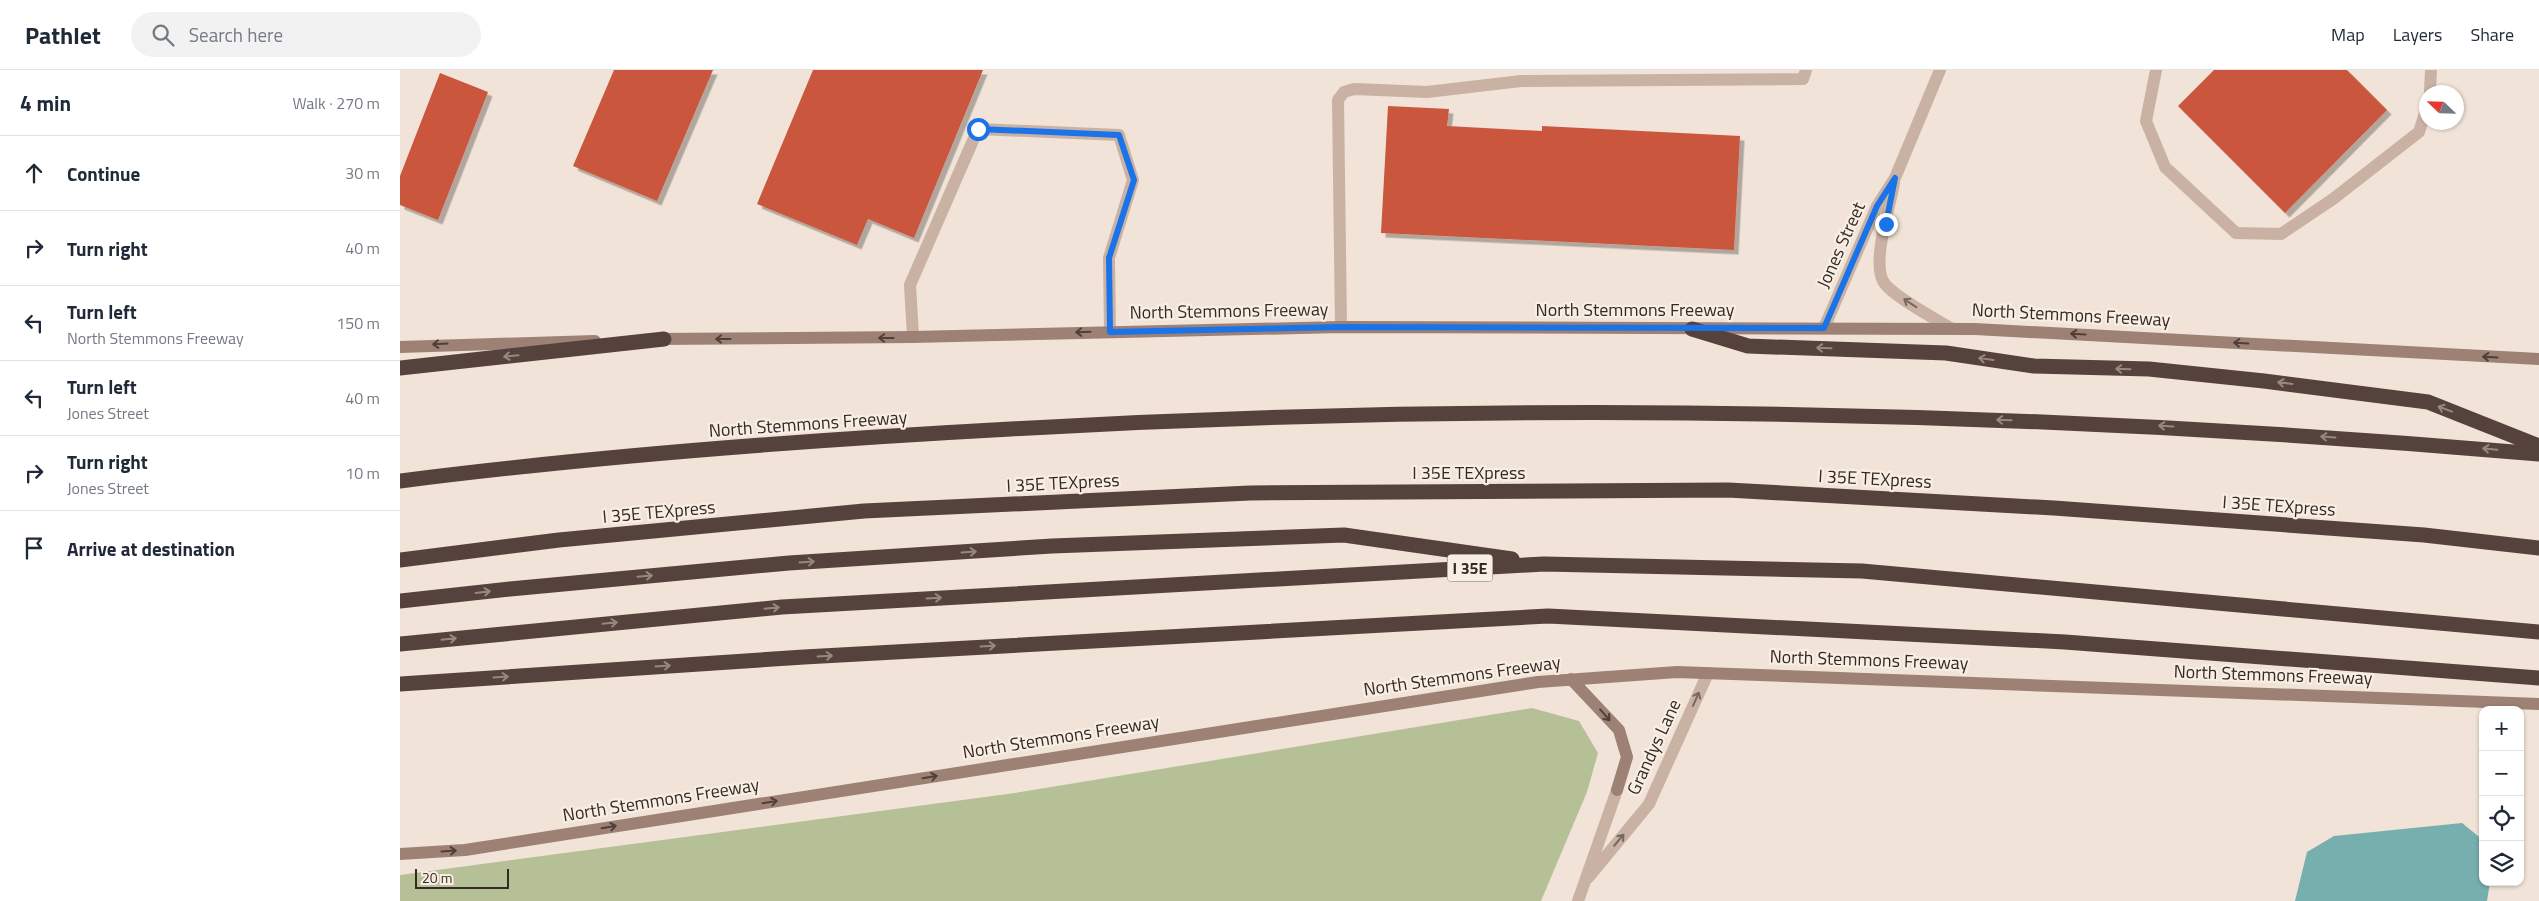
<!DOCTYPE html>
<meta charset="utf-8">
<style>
body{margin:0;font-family:"Titillium Web",sans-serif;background:#f2f2f3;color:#1f2937}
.controls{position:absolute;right:15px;bottom:15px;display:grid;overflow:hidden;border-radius:10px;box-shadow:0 1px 4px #0004}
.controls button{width:45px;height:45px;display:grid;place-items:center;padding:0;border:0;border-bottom:1px solid #e0e1e3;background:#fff;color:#1f2937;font:25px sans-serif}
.compass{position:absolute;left:2019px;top:15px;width:45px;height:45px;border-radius:50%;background:#fff;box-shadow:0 1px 4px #0004;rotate:293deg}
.scale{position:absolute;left:15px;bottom:12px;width:94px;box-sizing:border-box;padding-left:5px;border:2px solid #342925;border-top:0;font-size:14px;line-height:18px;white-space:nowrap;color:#342925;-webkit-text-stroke:4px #f9eee3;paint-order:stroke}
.stop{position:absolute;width:15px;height:15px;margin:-11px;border:4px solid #1a73e8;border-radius:50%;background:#fff}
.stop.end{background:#1a73e8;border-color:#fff;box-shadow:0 1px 5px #0008}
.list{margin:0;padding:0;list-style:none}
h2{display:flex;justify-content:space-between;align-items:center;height:65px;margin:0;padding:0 20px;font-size:21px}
h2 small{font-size:16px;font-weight:400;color:#747a83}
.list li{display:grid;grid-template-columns:32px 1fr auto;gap:15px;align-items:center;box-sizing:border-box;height:75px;padding:0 20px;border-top:1px solid #e0e1e3}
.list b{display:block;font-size:19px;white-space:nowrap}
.list p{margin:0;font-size:16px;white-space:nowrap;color:#747a83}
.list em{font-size:16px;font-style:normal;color:#747a83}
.icon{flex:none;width:28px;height:28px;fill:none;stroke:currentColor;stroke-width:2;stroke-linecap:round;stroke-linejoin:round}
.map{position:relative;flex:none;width:2139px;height:831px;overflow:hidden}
header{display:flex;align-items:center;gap:30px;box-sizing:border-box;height:70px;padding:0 25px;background:#fff;border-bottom:1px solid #e0e1e3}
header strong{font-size:24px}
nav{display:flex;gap:28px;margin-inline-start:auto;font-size:18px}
.search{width:350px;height:45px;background:#f2f2f3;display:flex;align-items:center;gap:12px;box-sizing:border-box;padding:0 18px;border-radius:28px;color:#747a83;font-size:19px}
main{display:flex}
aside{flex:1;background:#fff}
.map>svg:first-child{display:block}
.green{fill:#b5c097}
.water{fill:#76afae}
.building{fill:#c9563d;filter:url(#shadow)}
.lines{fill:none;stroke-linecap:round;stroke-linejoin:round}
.service{stroke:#c9b2a3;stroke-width:12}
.minor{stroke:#c9b2a3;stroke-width:12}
.secondary{stroke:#9d8175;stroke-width:12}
.motorway{stroke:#56423c;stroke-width:15}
.oneway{stroke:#77675e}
.oneway2{stroke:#4e3f39}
.oneway3{stroke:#97877f}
.route{stroke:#1a73e8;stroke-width:6}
.labels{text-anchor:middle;stroke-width:4.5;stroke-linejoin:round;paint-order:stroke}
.shield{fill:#f9eee3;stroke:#6f645e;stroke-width:1}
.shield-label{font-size:16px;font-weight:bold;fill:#342925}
.street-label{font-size:18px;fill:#342925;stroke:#f9eee3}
</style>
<header>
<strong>Pathlet</strong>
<div class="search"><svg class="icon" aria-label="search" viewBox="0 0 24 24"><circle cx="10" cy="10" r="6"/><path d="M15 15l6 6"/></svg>Search here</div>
<nav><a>Map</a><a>Layers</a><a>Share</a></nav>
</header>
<main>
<aside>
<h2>4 min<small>Walk · 270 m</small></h2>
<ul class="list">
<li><svg class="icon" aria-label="ahead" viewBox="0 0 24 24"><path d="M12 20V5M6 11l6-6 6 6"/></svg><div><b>Continue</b></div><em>30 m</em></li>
<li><svg class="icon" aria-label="right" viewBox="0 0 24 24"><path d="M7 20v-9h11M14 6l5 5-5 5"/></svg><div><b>Turn right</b></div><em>40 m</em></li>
<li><svg class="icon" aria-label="left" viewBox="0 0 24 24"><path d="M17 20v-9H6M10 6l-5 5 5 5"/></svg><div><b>Turn left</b><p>North Stemmons Freeway</p></div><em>150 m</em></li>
<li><svg class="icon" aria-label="left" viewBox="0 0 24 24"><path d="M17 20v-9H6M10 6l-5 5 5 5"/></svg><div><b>Turn left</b><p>Jones Street</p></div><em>40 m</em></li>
<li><svg class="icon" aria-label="right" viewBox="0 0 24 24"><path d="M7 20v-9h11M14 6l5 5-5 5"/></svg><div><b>Turn right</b><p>Jones Street</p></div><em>10 m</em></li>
<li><svg class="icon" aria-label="arrive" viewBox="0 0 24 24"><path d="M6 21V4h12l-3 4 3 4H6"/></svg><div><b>Arrive at destination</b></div></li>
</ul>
</aside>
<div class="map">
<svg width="2139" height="831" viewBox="0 0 2139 831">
<defs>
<filter id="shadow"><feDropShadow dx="4.5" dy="4.5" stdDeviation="0" flood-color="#0004"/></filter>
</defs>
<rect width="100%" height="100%" fill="#f1e3d7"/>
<path class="green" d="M 1132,638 L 1179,651 L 1198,683 L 1187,722 L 1141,831 L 0,831 L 0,805 L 615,723 Z"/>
<path class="water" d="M 2062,753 L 2083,770 L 2083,812 L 2090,812 L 2087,831 L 1895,831 L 1907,782 L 1934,766 Z"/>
<path class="building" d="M 214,0 L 313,0 L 257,131 L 173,96 Z
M 413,0 L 583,0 L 514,168 L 468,149 L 457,175 L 357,134 Z
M 1814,0 L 1947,0 L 1987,40 L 1885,143 L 1778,36 Z
M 40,3 L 88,22 L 38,150 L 0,135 L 0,106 Z
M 988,36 L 1049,39 L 1047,56 L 1142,61 L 1142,56 L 1340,66 L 1334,180 L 981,163 Z"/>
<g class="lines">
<path class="service" d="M 1756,0 L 1746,51 L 1765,97 L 1836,163 L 1881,164 L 1933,129 L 2019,62 L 2026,40
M 2030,22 L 2031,0
M 941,257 L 938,30 L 944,22 L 954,19 L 1027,22 L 1121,11 L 1403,9 L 1406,0
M 513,267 L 510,215 L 578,59 L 719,65 L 733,110 L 709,188 L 710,262"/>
<path class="minor" d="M 1494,113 C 1490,137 1472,190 1483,211 C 1490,225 1536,249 1552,259
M 1424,258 L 1477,136 L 1495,108 L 1540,0
M 1188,808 L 1249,734 L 1308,603
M 1178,831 L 1217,720"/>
<path class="secondary" d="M 255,269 L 513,267 L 941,257 L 1575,259 L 2139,289
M 0,277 L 195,271
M 1171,609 L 1219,660 L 1227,687 L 1217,720
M 0,784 L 65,780 L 1138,612 L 1277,602 L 2139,634"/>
<path class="motorway" d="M 1292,259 L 1348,276 L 1546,283 L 1634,296 L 1749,299 L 1864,311 L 2028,332 L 2139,376
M 0,298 L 264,269
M 0,411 C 203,385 407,370 611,359 C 1121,330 1631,340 2139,384
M 0,490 L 159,470 L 464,441 L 850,423 L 1328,420 L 1654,438 L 2024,465 L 2139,478
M 0,531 L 110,519 L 389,493 L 652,476 L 944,465 L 1112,489
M 0,574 L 382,537 L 1144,494 L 1462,501 L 2139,562
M 0,614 L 404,587 L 1148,546 L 1665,572 L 2139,608"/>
</g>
<defs><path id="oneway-shaft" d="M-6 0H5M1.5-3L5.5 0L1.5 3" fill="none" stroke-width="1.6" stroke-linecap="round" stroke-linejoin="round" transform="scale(1.25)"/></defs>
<g class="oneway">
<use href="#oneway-shaft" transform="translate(1510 233) rotate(-147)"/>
<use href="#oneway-shaft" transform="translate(1296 629) rotate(-66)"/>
<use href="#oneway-shaft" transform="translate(1219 770) rotate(-50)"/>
</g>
<g class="oneway2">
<use href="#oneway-shaft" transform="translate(683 262) rotate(178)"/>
<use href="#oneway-shaft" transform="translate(1678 264) rotate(-177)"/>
<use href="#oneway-shaft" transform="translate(486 268) rotate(180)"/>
<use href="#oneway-shaft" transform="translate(323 269) rotate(180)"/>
<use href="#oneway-shaft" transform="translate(1841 273) rotate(-177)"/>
<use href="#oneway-shaft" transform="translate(40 274) rotate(177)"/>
<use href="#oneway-shaft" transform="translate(2090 287) rotate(-177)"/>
<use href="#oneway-shaft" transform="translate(1205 645) rotate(49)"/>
<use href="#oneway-shaft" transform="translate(530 707) rotate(-9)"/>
<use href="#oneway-shaft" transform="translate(370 732) rotate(-9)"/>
<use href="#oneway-shaft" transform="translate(209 757) rotate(-9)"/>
<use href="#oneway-shaft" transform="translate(49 781) rotate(-4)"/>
</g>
<g class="oneway3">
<use href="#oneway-shaft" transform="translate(1424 278) rotate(-178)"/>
<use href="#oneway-shaft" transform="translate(111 286) rotate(174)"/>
<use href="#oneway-shaft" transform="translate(1586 289) rotate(-172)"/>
<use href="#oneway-shaft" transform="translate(1723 299) rotate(-178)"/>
<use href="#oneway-shaft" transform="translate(1885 313) rotate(-173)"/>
<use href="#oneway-shaft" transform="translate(2045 339) rotate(-159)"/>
<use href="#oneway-shaft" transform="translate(1604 350) rotate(-178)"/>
<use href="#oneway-shaft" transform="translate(1766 356) rotate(-177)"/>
<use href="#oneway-shaft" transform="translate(1928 367) rotate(-176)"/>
<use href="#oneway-shaft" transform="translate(2090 379) rotate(-175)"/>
<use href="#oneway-shaft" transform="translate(569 482) rotate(-4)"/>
<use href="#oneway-shaft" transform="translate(407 492) rotate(-4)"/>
<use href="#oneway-shaft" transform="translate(245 506) rotate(-5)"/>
<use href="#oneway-shaft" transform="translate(83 522) rotate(-7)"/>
<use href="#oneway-shaft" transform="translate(534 528) rotate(-3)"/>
<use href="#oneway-shaft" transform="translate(372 538) rotate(-6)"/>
<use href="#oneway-shaft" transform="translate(210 553) rotate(-6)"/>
<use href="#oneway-shaft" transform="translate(49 569) rotate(-6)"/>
<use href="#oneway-shaft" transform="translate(588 576) rotate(-3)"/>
<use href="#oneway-shaft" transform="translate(425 586) rotate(-3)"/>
<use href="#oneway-shaft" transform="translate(263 596) rotate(-4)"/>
<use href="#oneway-shaft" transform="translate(101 607) rotate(-4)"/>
</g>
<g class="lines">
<path class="route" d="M 578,59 L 719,65 L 734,110 L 709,188 L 710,262 L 941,257 L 1424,258 L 1477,136 L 1495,108 L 1486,154"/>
</g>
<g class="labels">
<rect class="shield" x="1047.5" y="484.5" width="45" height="27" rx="4"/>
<g class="shield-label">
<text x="1070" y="504">I 35E</text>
</g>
<g class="street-label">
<text transform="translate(1441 175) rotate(-66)" y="6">Jones Street</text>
<text x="1235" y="246">North Stemmons Freeway</text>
<text transform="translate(829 241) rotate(-1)" y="6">North Stemmons Freeway</text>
<text transform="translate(1671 245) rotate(3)" y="6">North Stemmons Freeway</text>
<text transform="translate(408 354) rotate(-4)" y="6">North Stemmons Freeway</text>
<text x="1069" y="409">I 35E TEXpress</text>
<text transform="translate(1475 409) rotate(3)" y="6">I 35E TEXpress</text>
<text transform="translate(663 413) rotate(-3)" y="6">I 35E TEXpress</text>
<text transform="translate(1879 436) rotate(4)" y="6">I 35E TEXpress</text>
<text transform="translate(259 442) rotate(-5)" y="6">I 35E TEXpress</text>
<text transform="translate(1469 590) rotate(2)" y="6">North Stemmons Freeway</text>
<text transform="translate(1873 605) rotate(2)" y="6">North Stemmons Freeway</text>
<text transform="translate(1062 606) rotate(-8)" y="6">North Stemmons Freeway</text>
<text transform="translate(661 667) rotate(-9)" y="6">North Stemmons Freeway</text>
<text transform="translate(1254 677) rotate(-65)" y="6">Grandys Lane</text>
<text transform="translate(261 730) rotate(-9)" y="6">North Stemmons Freeway</text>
</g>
</g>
</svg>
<div class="controls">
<button>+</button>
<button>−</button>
<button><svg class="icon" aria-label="locate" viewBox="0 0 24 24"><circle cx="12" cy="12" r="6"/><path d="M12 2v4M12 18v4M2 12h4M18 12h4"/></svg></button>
<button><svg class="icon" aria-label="layers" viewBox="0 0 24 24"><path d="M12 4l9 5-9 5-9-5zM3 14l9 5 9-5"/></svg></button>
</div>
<svg class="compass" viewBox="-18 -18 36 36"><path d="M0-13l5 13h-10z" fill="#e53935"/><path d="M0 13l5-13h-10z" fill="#747a83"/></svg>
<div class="scale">20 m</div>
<div class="stop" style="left:578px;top:59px"></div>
<div class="stop end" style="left:1486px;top:154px"></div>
</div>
</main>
